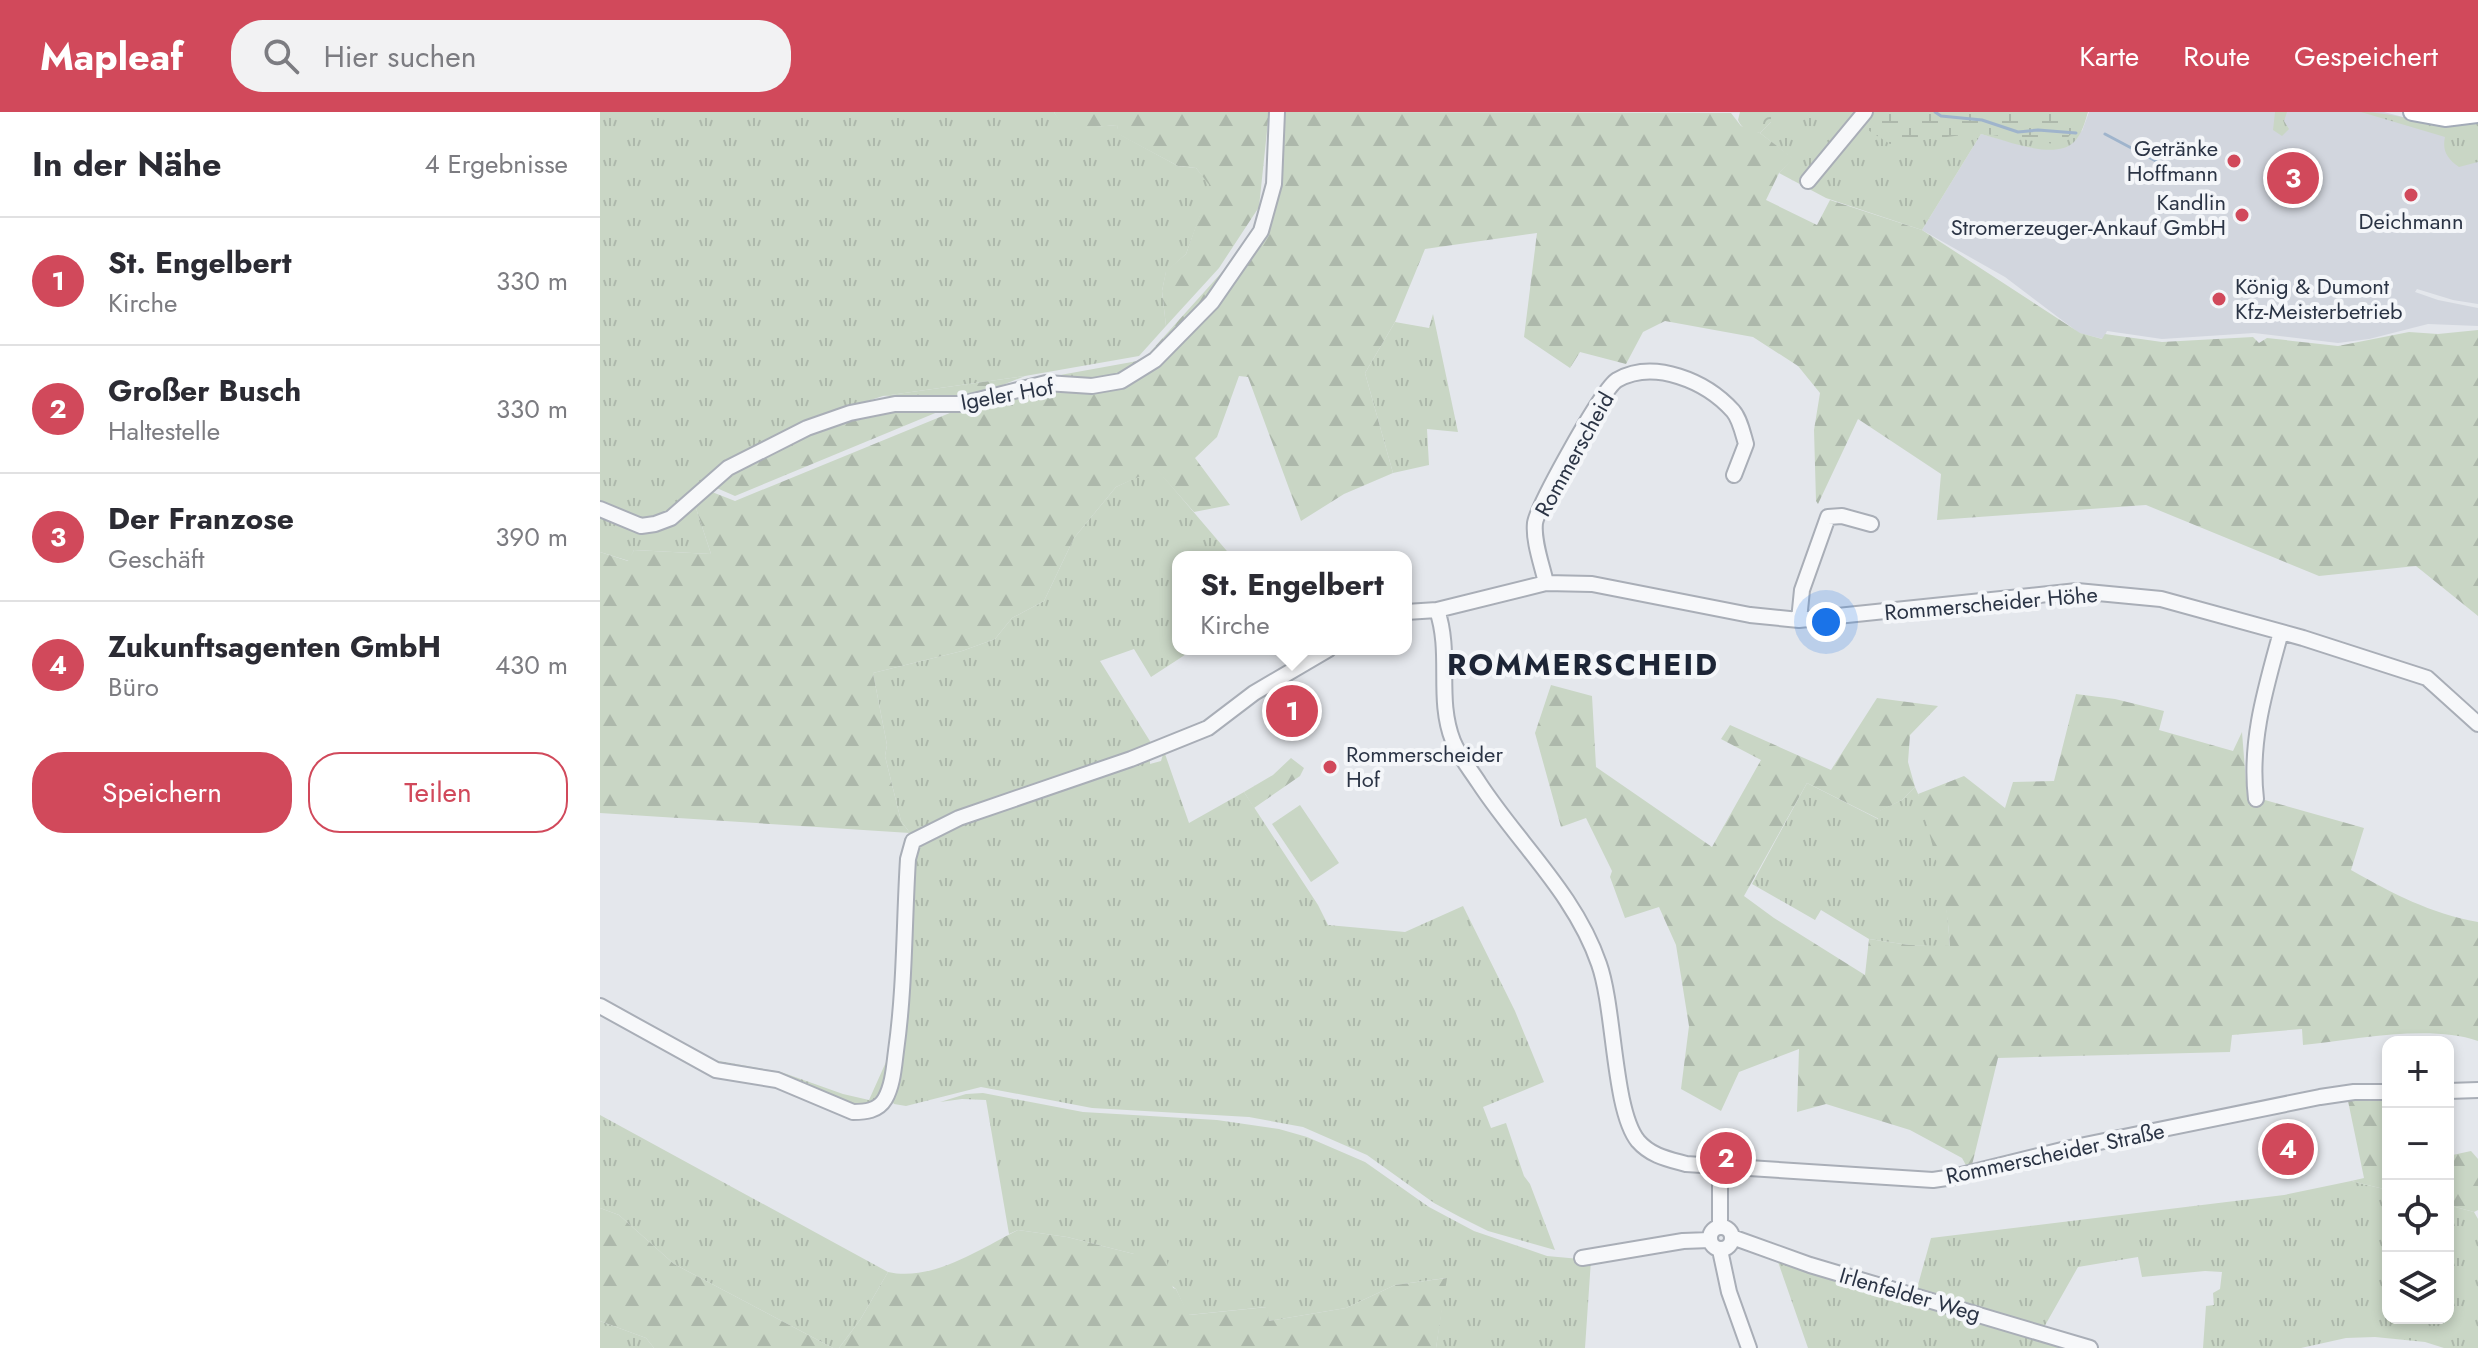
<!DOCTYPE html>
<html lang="de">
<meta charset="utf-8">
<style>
body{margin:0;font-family:Jost,sans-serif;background:#f2f2f3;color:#2b2b33}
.controls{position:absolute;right:24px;bottom:24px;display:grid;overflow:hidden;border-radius:16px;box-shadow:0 4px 12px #0003}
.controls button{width:72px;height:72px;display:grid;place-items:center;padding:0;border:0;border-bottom:2px solid #e1e1e2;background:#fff;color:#2b2b33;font:40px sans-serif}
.you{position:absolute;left:1226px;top:510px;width:28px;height:28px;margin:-20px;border:6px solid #fff;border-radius:50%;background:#1a73e8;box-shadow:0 0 0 12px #1a73e833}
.badge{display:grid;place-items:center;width:52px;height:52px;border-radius:50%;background:#d1495b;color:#fff;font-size:26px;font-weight:700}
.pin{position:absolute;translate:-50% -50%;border:4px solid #fff;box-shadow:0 2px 8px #0006}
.popup{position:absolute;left:572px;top:439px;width:240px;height:104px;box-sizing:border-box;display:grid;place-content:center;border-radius:16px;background:#fff;filter:drop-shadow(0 2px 6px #0005);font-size:26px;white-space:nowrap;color:#7c7c81}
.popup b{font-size:30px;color:#2b2b33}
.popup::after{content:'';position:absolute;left:50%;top:100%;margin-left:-16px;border:16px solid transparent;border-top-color:#fff}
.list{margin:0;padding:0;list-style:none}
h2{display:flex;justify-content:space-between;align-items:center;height:104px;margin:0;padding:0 32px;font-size:34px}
h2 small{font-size:26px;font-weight:400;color:#7c7c81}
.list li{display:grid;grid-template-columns:52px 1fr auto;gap:24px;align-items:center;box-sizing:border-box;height:128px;padding:0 32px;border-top:2px solid #e1e1e2}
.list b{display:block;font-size:30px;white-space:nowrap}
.list p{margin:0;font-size:26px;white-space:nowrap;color:#7c7c81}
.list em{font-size:26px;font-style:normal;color:#7c7c81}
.actions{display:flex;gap:16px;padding:24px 32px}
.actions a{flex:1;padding:18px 0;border:2px solid #d1495b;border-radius:32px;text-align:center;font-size:28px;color:#d1495b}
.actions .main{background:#d1495b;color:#fff}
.icon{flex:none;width:44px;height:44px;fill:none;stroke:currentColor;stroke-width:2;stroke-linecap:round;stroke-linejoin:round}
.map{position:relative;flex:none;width:1878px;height:1236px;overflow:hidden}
header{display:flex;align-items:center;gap:48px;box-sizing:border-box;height:112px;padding:0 40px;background:#d1495b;color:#fff}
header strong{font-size:38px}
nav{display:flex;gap:44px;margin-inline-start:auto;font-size:28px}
.search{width:560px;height:72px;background:#f2f2f3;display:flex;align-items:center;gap:20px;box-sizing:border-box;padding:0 28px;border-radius:32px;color:#7c7c81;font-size:30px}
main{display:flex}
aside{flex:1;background:#fff}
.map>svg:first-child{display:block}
.built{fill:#d2d6de}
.grass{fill:url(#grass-tufts)}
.forest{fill:url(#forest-firs)}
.wetland{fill:url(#wetland-marsh)}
.park{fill:url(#park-crowns)}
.pitch{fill:#c9d6c5}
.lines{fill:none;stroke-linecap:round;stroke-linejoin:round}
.stream{stroke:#9fb4cc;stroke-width:3}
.minor-casing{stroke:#a9aeb7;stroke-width:18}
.major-casing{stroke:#a3abb8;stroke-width:20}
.minor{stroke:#f7f8fa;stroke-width:14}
.major{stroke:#fff;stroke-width:16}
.poi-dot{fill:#d1495b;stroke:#f4f6f9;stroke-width:3}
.labels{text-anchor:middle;stroke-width:8;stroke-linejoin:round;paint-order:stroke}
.poi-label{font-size:22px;fill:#2b3445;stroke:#f4f6f9;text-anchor:end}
.street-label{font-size:22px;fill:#2b3445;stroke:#f4f6f9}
.district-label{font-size:30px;font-weight:bold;letter-spacing:2px;fill:#1d2536;stroke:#f4f6f9}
</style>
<header>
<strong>Mapleaf</strong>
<div class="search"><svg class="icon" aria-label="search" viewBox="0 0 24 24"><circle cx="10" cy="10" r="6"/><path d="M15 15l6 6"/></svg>Hier suchen</div>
<nav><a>Karte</a><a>Route</a><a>Gespeichert</a></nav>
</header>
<main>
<aside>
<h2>In der Nähe<small>4 Ergebnisse</small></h2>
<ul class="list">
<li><span class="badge">1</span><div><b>St. Engelbert</b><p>Kirche</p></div><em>330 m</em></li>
<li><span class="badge">2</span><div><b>Großer Busch</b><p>Haltestelle</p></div><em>330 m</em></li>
<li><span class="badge">3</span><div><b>Der Franzose</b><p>Geschäft</p></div><em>390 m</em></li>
<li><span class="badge">4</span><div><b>Zukunftsagenten GmbH</b><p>Büro</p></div><em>430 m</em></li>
</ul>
<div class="actions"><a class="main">Speichern</a><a>Teilen</a></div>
</aside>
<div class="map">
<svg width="1878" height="1236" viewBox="0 0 1878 1236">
<defs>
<pattern id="grass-tufts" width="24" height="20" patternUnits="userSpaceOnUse" patternTransform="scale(2)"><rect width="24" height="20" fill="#c9d6c5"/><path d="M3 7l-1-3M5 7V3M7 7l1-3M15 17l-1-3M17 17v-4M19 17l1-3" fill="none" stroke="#adb8ab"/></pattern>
<pattern id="forest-firs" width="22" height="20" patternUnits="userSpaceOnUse" patternTransform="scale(2)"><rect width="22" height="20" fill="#c9d6c5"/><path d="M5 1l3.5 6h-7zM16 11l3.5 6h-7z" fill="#adb8ab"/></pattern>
<pattern id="wetland-marsh" width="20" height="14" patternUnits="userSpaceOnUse" patternTransform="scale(2)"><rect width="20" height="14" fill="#c9d6c5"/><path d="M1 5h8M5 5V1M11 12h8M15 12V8" fill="none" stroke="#adb8ab"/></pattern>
<pattern id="park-crowns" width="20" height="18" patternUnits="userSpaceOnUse" patternTransform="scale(2)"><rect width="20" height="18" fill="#c9d6c5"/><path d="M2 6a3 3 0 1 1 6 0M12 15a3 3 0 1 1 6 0" fill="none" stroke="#adb8ab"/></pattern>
</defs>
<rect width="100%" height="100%" fill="#e4e7ec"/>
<path class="built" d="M 1489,0 L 1784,0 L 1830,12 L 1864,13 L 1878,10 L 1878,192 L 1853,188 L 1817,177 L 1815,180 L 1838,188 L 1878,196 L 1878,214 L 1828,212 L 1769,227 L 1738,231 L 1654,221 L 1562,227 L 1507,219 L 1503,227 L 1479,221 L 1405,165 L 1322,118 L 1381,22 L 1434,36 L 1482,19 Z"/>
<path class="grass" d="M 0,0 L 454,0 L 465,17 L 517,13 L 519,22 L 578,54 L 596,56 L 611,74 L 586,142 L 566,160 L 562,179 L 566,214 L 539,244 L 425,264 L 283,284 L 204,310 L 78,396 L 48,410 L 0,394 Z
M 1171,0 L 1488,0 C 1485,10 1482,22 1474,30 C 1455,49 1405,28 1381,22 L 1322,118 L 1226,86 L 1179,61 L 1193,47 L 1160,21 L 1171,10 Z
M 1675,0 L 1687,0 L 1684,9 L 1689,17 L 1682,24 L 1673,18 Z
M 1761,0 C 1801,0 1837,19 1878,10 L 1878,50 L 1859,55 C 1847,47 1842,38 1845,25 Z
M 833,202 L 858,320 L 827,317 L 829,353 L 793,361 L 765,261 L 795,210 L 829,216 Z
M 556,356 L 632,445 L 578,445 L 578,537 L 594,537 L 551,565 L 534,537 L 500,549 L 553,634 L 337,714 L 310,721 L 301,709 L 285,644 L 287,633 L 273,561 L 362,539 L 395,527 L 412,506 L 444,489 L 474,426 L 516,375 Z
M 94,390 L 111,442 L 34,438 L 29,449 L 0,440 L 0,400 L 35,416 Z
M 564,639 L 589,711 L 644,680 L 718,793 L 728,813 L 805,820 L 863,794 L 915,899 L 944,970 L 883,995 L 891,1016 L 906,1011 L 924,1064 L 930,1072 L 955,1138 L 888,1119 L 860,1105 L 834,1091 L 767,1043 L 703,1015 L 649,1005 L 492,996 L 381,975 L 306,994 L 294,992 L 292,989 L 298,966 L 313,743 L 319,733 L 333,723 L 550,644 L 550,652 L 561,649 Z
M 1207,671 L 1278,707 L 1279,699 L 1302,688 L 1315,675 C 1337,722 1347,784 1350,835 L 1309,833 L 1269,827 L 1221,798 L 1215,808 L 1152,772 Z
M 294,903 C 293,932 298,989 260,995 L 136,959 L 102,946 L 181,960 L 243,982 L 269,988 L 286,950 Z
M 383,981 L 483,1000 L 617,1008 L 679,1017 L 707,1025 L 765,1050 L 829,1095 L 874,1119 L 947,1144 L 991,1148 L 985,1236 L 836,1236 L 846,1166 L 795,1173 L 746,1196 L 669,1209 L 666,1195 L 588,1203 L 576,1177 L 534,1142 L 467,1125 L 418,1118 L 409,1122 L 386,988 L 362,987 L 340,990 L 366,982 Z
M 0,1003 L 288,1160 L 260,1208 L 239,1236 L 233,1236 L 74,1152 L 19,1103 L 0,1096 Z
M 1751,1069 L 1788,1078 L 1788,1206 L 1848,1206 L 1848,1093 L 1874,1100 L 1878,1107 L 1878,1236 L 1844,1236 L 1825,1230 L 1775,1225 L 1746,1226 L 1701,1236 L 1603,1236 L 1606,1194 L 1614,1193 L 1613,1181 L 1620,1177 L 1622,1160 L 1605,1159 L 1542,1165 L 1538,1145 L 1478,1155 L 1443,1217 L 1316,1180 L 1331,1126 L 1684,1083 Z
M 1177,1147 L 1480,1236 L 1208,1236 Z
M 0,1209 L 46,1226 L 54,1236 L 0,1236 Z"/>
<path class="forest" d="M 454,0 L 669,0 L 659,95 L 619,156 L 566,214 L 562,179 L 566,159 L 586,142 L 610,74 L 596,56 L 578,54 L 518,22 L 517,13 L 464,18 Z
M 681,0 L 1131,1 L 1141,14 L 1160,21 L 1194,47 L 1179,61 L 1166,88 L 1217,113 L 1230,88 L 1322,118 L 1480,221 L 1502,227 L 1505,222 L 1562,230 L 1653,225 L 1659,231 L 1667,226 L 1738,234 L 1809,220 L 1838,222 L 1878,218 L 1878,504 L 1816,454 L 1719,464 L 1546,393 L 1337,408 L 1341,362 L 1258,307 L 1218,392 L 1216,389 L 1214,318 L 1220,281 L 1198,254 L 1153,225 L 1065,209 L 1043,220 L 1026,252 L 980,240 L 970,256 L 924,225 L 937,121 L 825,137 L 795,210 L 765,261 L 793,361 L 744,382 L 701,409 L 648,265 L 639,264 L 617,325 L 595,346 L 630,393 L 594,400 L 556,357 L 516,375 L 474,426 L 444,489 L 412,506 L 395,527 L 362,539 L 273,561 L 287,633 L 285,644 L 301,709 L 310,721 L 0,701 L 0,440 L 28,449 L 34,438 L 111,442 L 94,390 L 107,378 L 135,389 L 362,296 L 416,278 L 520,275 L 605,193 L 526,267 L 427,269 L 543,248 L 623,159 L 678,81 Z
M 425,264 L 361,290 L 283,284 Z
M 286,294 L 345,297 L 135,384 L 112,374 C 151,335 234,311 286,294 Z
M 951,573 L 992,584 L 996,655 L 1112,735 L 1161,648 L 1121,627 L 1130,613 L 1231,658 L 1277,586 L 1338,594 L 1310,623 L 1308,650 L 1315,675 L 1302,688 L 1280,699 L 1279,707 L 1207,671 L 1144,784 L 1174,806 L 1265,863 L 1269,827 L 1309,833 L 1350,834 C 1347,782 1333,733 1318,682 L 1364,664 L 1405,696 L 1413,670 L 1454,669 L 1476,582 L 1515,587 L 1564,599 L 1559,618 L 1633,639 L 1642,620 L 1647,683 L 1764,716 L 1751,758 C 1794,782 1829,801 1878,810 L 1878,929 C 1828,912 1755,928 1703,933 L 1702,917 L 1632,923 L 1630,940 L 1398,946 L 1372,1053 L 1367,1055 L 1362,1046 L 1310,1018 L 1226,992 L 1197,1000 L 1199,937 L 1139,960 L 1121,999 L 1081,977 L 1089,914 L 1076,833 L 1059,795 L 1025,806 L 1010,765 L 1012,759 L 986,706 L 961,715 L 935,621 Z
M 691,646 L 704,656 L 700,664 L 654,696 L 644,680 L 673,663 Z
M 1748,989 L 1788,989 L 1788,1078 L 1751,1069 L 1764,1066 Z
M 1871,1039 L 1878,1047 L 1878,1098 L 1874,1100 L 1848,1093 L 1848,1044 Z
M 0,1096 L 19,1103 L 74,1152 L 233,1236 L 54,1236 L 46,1226 L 0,1209 Z
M 418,1118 L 467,1125 L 534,1142 L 564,1137 L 573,1176 L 576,1177 L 589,1203 L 667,1195 L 669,1209 L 746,1196 L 795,1173 L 847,1166 L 836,1236 L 239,1236 L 260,1208 L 288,1160 C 332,1170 380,1137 418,1118 Z"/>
<path class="wetland" d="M 1268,0 L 1481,0 L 1480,12 L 1461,33 L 1379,21 L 1290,32 L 1260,13 Z"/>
<path class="park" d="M 1140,0 L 1171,0 L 1171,10 L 1160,21 C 1150,19 1142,18 1138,8 Z"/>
<path class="pitch" d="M 700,693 L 739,751 L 711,770 L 672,712 Z"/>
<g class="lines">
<path class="stream" d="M 1335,0 L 1341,4 L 1382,8 L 1418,20 L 1438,18 L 1476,21
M 1505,22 L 1584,64"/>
<defs>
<path id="minor" d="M 1208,69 L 1265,0
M 0,397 L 41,414 L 55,412 L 71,406 L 128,356 L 207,316 L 250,301 L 295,292 L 362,292 L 446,271 L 492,274 L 521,269 L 555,248 L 612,190 L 661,119 L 674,72 L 677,0
M 946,471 C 942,453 933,429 935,411 C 938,393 1002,277 1017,268 C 1054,247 1106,269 1133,299 C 1140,307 1143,322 1146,332 L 1134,363
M 837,498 C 852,542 836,586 853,629 C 859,644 870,657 879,671 C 919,732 975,782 999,852 C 1015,897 1013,998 1038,1029 C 1051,1044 1068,1047 1086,1052 L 1333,1068 L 1353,1065 L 1470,1036 L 1720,985 L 1754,980 L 1788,980
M 806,500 L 837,498 L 946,471 L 992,472 L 1150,503 L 1199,508 L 1477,479 L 1561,487 L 1703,526 L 1827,566 L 1878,612
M 1199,508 L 1202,478 L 1228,405 L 1242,404 L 1271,412
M 1656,687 C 1649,629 1666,575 1681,520
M 0,894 L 116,958 L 177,968 L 253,1000 C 265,1000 278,999 285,987 C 293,973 294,954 296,939 C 305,875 304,811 308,747 L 313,729 L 359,706 L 531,647 L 608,616 L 654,581 L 729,537
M 1848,979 L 1878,978
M 1120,1054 L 1120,1115
M1110 1126a11 11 0 1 1 22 0a11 11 0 1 1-22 0Z
M 1132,1125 L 1210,1153 L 1490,1236
M 1120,1138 L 1129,1180 L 1149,1236
M 982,1146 L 1083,1129 L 1110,1128"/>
<path id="major" d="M 1812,0 L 1845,6 L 1878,2"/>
</defs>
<use href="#minor" class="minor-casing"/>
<use href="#major" class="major-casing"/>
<use href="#minor" class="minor"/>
<use href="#major" class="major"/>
</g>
<g class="poi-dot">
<circle cx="1634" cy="49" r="8"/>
<circle cx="1811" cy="83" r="8"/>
<circle cx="1642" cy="103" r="8"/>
<circle cx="1619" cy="187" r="8"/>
<circle cx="730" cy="655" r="8"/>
</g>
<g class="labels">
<g class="poi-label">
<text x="1618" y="44">Getränke<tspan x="1618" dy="25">Hoffmann</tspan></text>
<text x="1626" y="98">Kandlin<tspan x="1626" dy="25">Stromerzeuger-Ankauf GmbH</tspan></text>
<text x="1811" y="117" text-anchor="middle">Deichmann</text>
<text x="1635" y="182" text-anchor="start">König &amp; Dumont<tspan x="1635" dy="25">Kfz-Meisterbetrieb</tspan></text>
<text x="746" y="650" text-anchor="start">Rommerscheider<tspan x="746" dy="25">Hof</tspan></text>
</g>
<g class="street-label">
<text transform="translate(407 282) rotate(-10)" y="8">Igeler Hof</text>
<text transform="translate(974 342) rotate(-61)" y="8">Rommerscheid</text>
<text transform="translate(1391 491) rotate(-5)" y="8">Rommerscheider Höhe</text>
<text transform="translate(1455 1041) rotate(-12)" y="8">Rommerscheider Straße</text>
<text transform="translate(1310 1182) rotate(16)" y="8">Irlenfelder Weg</text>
</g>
<g class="district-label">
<text x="983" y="563">ROMMERSCHEID</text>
</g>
</g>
</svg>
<div class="controls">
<button>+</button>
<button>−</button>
<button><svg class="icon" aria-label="locate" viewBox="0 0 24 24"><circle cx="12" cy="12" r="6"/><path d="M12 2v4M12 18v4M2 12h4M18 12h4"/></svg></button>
<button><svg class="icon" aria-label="layers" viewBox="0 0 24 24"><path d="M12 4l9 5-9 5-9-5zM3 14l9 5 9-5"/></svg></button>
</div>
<div class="you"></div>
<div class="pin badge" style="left:692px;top:599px">1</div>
<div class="popup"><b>St. Engelbert</b>Kirche</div>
<div class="pin badge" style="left:1126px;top:1046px">2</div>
<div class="pin badge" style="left:1693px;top:66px">3</div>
<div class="pin badge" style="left:1688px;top:1037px">4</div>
</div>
</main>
